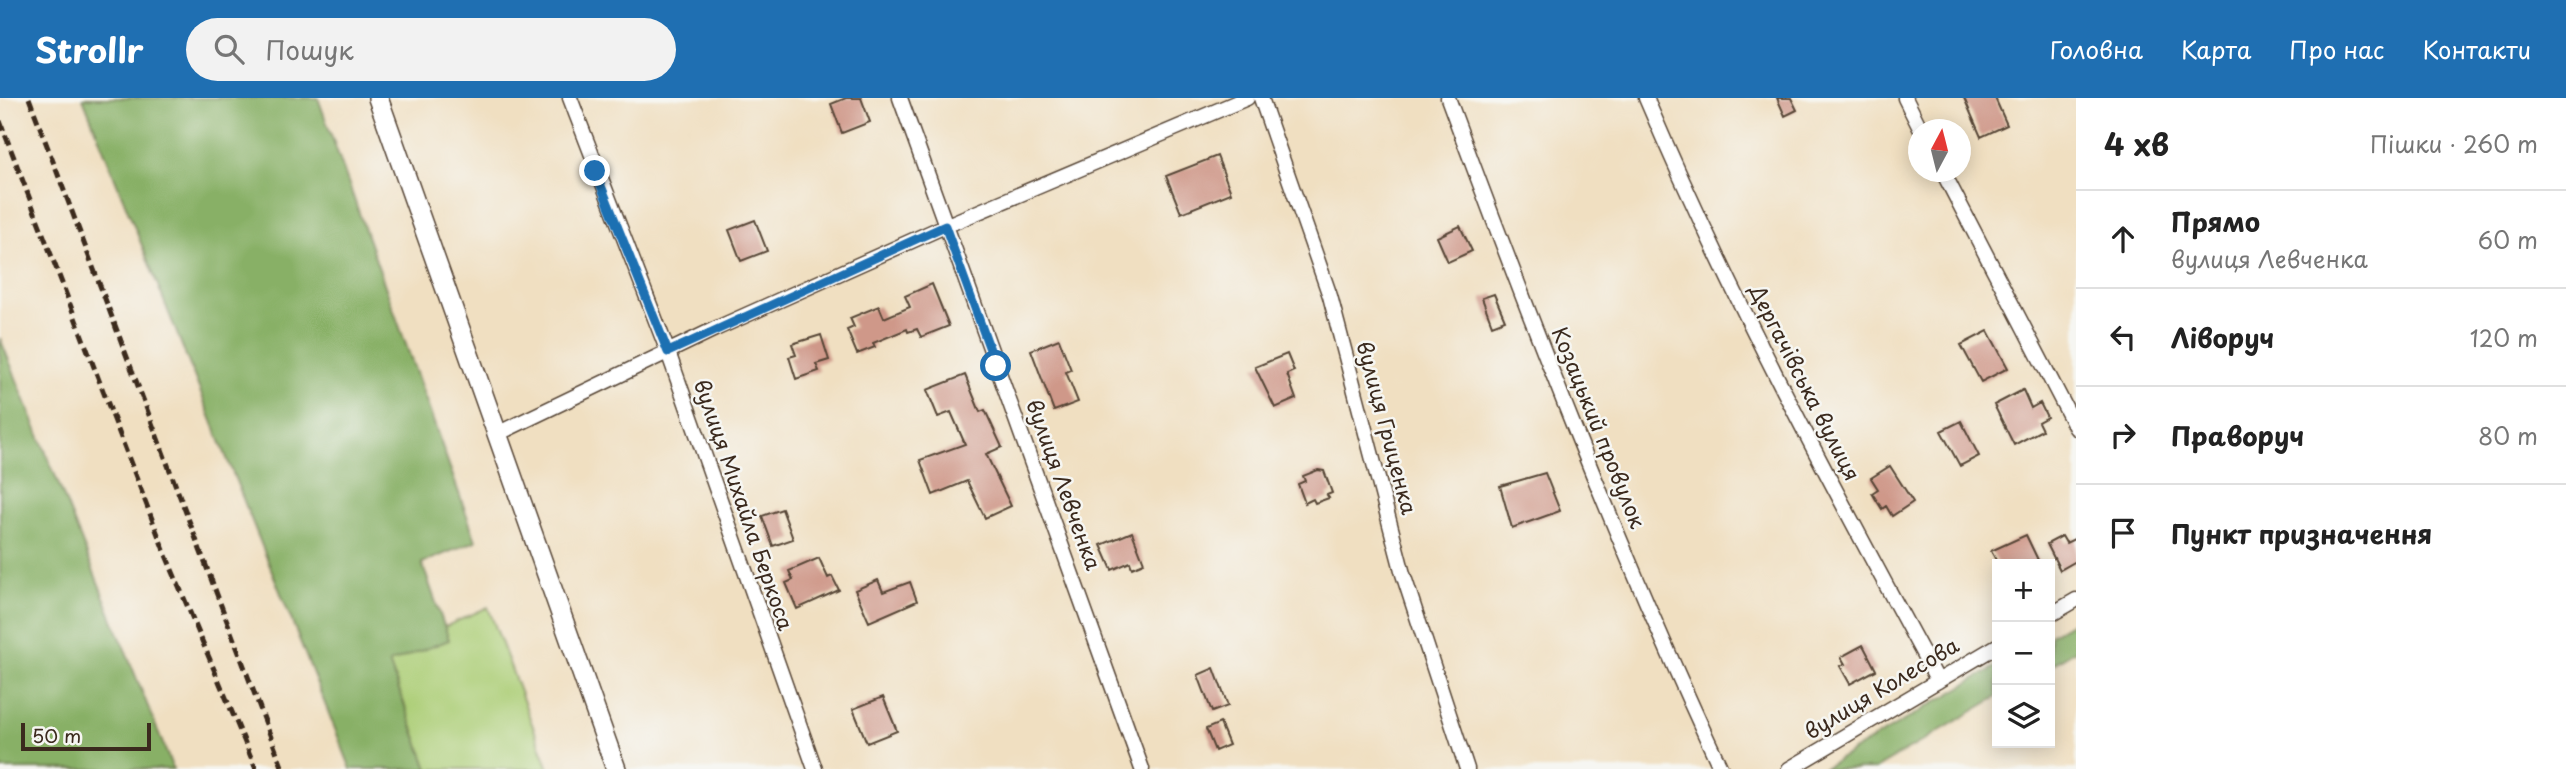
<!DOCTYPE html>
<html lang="uk">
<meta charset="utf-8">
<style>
body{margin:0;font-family:"Playpen Sans",sans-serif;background:#f2f2f2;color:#222}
.controls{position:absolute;right:21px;bottom:21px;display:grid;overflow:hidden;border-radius:0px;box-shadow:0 4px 18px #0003}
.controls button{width:63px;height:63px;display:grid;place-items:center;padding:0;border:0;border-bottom:2px solid #e0e0e0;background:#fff;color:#222;font:35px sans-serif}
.compass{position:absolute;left:1908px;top:21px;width:63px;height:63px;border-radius:50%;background:#fff;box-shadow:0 4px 18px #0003;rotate:7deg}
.scale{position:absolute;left:21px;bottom:18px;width:130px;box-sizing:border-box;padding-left:7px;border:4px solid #3b2a1e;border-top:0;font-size:19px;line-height:24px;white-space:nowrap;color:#3b2a1e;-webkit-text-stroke:5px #f6f6f2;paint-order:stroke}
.stop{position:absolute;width:21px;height:21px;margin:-16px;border:5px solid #1f6fb2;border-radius:50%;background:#fff}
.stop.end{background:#1f6fb2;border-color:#fff;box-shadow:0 2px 7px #0008}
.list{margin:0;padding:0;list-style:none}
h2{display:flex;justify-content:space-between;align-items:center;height:91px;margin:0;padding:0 28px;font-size:30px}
h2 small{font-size:23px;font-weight:400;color:#767676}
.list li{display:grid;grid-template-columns:46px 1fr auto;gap:21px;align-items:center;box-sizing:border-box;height:98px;padding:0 28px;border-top:2px solid #e0e0e0}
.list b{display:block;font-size:26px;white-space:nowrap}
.list p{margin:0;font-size:23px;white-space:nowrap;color:#767676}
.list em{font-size:23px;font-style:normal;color:#767676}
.icon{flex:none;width:38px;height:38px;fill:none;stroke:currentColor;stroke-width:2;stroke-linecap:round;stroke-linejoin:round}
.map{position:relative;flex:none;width:2076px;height:671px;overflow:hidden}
header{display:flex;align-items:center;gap:42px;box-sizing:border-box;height:98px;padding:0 35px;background:#1f6fb2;color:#fff}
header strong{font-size:33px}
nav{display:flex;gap:38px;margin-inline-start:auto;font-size:24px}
.search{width:490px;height:63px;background:#f2f2f2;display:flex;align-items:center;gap:18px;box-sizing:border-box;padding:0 24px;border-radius:38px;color:#767676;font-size:26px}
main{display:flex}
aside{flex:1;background:#fff}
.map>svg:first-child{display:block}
.green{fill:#abcd75;stroke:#737c4a;stroke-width:2}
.forest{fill:#88b066;stroke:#626d42;stroke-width:2}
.building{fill:#cf9889}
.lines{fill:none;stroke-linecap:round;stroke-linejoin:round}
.minor-casing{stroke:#564536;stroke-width:17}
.secondary-casing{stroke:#564536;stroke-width:22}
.minor{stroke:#fff;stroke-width:14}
.secondary{stroke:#fff;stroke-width:19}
.rail{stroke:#3b2a1e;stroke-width:5;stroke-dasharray:10 5;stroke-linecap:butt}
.route{stroke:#1f6fb2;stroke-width:9}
.labels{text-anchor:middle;stroke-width:5;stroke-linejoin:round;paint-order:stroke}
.street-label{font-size:21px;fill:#3b2a1e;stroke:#f6f6f2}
</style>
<header>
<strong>Strollr</strong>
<div class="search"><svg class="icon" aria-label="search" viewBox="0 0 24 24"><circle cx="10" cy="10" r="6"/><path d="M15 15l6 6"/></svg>Пошук</div>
<nav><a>Головна</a><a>Карта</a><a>Про нас</a><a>Контакти</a></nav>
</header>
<main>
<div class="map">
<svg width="2076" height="671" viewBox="0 0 2076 671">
<rect width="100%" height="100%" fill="#f6f6f2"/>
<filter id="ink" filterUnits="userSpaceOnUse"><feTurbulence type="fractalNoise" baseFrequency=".0143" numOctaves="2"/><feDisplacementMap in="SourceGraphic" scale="14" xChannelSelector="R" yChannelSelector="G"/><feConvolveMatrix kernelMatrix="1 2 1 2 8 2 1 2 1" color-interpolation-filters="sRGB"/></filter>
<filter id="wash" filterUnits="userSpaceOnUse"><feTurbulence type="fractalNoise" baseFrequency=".00686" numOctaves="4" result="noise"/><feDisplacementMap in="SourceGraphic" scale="28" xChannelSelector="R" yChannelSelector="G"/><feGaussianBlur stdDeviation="1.57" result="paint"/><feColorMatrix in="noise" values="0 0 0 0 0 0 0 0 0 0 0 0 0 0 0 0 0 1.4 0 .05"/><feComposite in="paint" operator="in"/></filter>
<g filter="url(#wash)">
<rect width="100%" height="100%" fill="#f0dfc1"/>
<path class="green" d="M 488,509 L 549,671 L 428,671 L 389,564 L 449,542 L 444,529 Z"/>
<path class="forest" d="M 83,0 L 318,0 L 476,443 L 422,465 L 449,542 L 389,565 L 428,671 L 351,671 Z
M 0,240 L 173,671 L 0,671 Z
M 2076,522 L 2076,552 L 2050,568 L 2050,537 Z
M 1997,568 L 1997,599 L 1875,671 L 1822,671 Z"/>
<g id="blocks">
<path class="building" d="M 846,0 L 861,0 L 870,24 L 842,35 L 831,6 Z
M 1777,0 L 1791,0 L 1797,12 L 1785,18 Z
M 1964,0 L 1995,0 L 2007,27 L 1981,39 Z
M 1217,58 L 1231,95 L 1181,115 L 1166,78 Z
M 755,122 L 767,153 L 741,163 L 729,132 Z
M 1460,128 L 1472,153 L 1448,164 L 1437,139 Z
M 932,186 L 949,228 L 921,239 L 917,231 L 908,234 L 907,231 L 873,245 L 875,249 L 857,256 L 847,232 L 854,229 L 850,220 L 879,208 L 884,220 L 910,209 L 905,198 Z
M 1494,196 L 1505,222 L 1492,227 L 1482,200 Z
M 1988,233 L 2008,270 L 1981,284 L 1961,247 Z
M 821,237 L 829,262 L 816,266 L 819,273 L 796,281 L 789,259 L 796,257 L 792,246 Z
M 1059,241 L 1071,272 L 1066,274 L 1078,304 L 1054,313 L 1031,252 Z
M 1287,256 L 1294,273 L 1287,276 L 1296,301 L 1275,310 L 1255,269 Z
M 965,277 L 980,314 L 985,312 L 1002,349 L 986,356 L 1011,408 L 985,420 L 967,383 L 933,397 L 920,362 L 965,346 L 951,314 L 938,319 L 927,292 Z
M 2023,292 L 2031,310 L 2040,305 L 2047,319 L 2038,324 L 2042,332 L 2014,347 L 1994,307 Z
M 1961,323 L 1979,358 L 1960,368 L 1941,333 Z
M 1890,368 L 1913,404 L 1892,418 L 1886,408 L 1882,411 L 1872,395 L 1878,391 L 1871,380 Z
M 1318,372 L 1324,373 L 1332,395 L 1327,397 L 1329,400 L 1315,405 L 1313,401 L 1305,405 L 1298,386 L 1305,383 L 1303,378 Z
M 1545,375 L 1560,413 L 1512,430 L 1500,388 Z
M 782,411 L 793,441 L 773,448 L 762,418 Z
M 1132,434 L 1144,465 L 1132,470 L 1130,464 L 1112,472 L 1101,447 Z
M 2026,437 L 2038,462 L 2028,466 L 1998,466 L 1991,453 Z
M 2062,438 L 2066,445 L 2076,440 L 2076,463 L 2060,472 L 2047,446 Z
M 819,460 L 828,480 L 832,478 L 839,492 L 797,511 L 786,485 L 793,482 L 789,473 Z
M 878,482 L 883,494 L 910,484 L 917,503 L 869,524 L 855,492 Z
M 1863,547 L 1876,572 L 1850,586 L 1840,568 L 1845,566 L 1841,559 Z
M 1214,570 L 1228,608 L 1212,614 L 1198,577 Z
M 883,599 L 897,633 L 867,645 L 853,611 Z
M 1220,625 L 1229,647 L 1215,653 L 1206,631 Z"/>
</g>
</g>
<g filter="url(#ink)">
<use href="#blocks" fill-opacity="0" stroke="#564536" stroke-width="2"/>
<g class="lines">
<defs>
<path id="minor" d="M 570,0 L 668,254 L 815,671
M 900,0 L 1142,671
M 1261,0 L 1330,198 L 1403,476 L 1467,671
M 1448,0 C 1532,227 1619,452 1721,671
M 1646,0 C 1731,200 1834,392 1938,583
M 1905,0 L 1921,32
M 1943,74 L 2076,330
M 497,336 L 715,231 L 945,128 L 1247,0
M 2050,517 L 2076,502
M 1789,671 L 1997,548"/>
<path id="secondary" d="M 378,0 L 616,671"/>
</defs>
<use href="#minor" class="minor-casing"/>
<use href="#secondary" class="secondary-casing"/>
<use href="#minor" class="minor"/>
<use href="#secondary" class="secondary"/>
<path class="rail" d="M 29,0 L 283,671
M 0,23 L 165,455 L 256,671"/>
</g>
</g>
<g class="lines" filter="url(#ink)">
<path class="route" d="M 595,73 L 668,254 L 945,128 L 996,268"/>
</g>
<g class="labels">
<g class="street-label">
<text transform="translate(1804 285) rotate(63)" y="7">Дергачівська вулиця</text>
<text transform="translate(1386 330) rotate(75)" y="7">вулиця Гриценка</text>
<text transform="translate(1598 330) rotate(68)" y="7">Козацький провулок</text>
<text transform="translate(1063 387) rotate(70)" y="7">вулиця Левченка</text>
<text transform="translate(743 407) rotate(71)" y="7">вулиця Михайла Беркоса</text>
<text transform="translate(1882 591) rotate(-31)" y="7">вулиця Колесова</text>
</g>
</g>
</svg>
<div class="controls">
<button>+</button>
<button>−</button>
<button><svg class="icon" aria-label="layers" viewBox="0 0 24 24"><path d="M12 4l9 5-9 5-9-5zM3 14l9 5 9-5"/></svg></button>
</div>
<svg class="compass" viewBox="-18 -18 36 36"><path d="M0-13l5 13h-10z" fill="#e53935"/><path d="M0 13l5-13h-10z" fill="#767676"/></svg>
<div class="scale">50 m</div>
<div class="stop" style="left:996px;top:268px"></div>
<div class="stop end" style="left:595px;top:73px"></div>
</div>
<aside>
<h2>4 хв<small>Пішки · 260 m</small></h2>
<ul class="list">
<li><svg class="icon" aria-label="ahead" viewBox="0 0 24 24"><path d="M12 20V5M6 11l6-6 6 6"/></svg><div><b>Прямо</b><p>вулиця Левченка</p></div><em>60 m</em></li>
<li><svg class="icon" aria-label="left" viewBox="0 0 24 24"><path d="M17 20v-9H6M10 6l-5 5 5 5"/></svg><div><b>Ліворуч</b></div><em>120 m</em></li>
<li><svg class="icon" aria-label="right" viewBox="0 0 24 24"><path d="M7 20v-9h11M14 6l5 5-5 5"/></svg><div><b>Праворуч</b></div><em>80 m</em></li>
<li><svg class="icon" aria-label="arrive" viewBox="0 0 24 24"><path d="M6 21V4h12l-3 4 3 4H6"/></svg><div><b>Пункт призначення</b></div></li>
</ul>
</aside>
</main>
